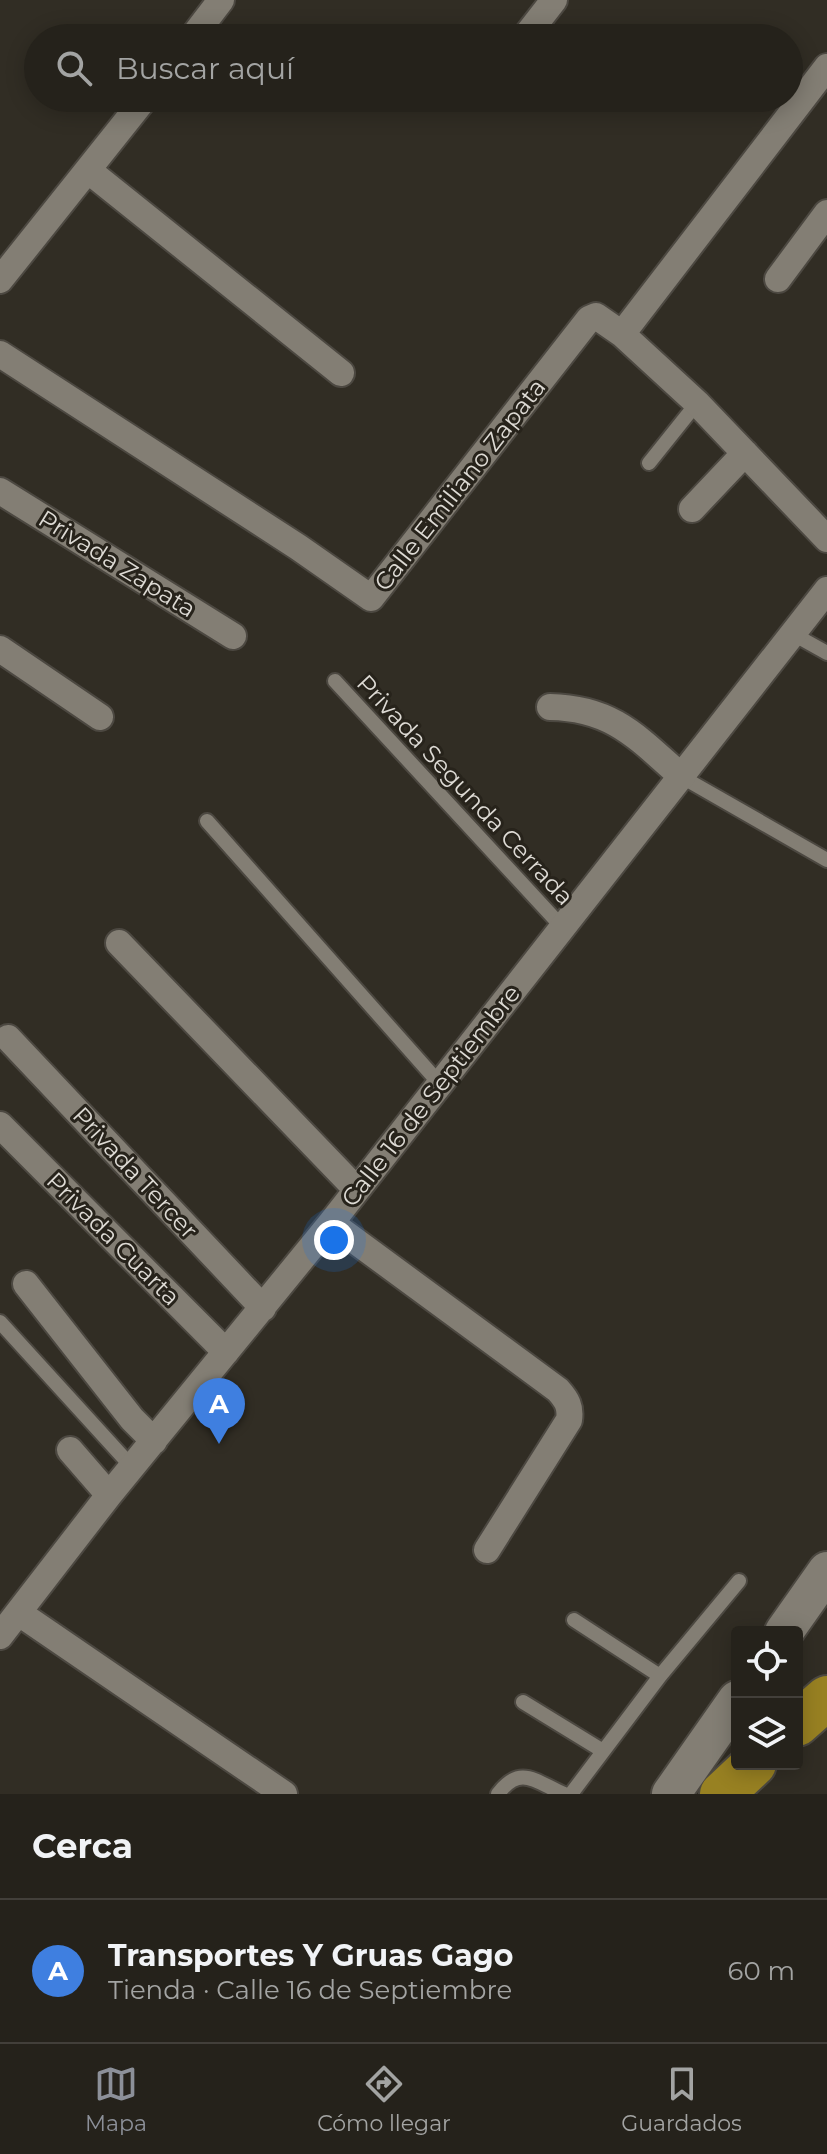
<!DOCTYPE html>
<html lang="es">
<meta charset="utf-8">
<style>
body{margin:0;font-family:Montserrat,sans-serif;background:#2d2a24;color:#f1f3f6}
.controls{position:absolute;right:24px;bottom:24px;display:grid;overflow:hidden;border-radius:8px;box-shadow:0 4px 20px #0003}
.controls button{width:72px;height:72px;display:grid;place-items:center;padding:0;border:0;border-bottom:2px solid #423f3a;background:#25221b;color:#f1f3f6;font:40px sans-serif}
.you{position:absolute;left:334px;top:1240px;width:28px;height:28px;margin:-20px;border:6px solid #fff;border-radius:50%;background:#1a73e8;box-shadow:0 0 0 12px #1a73e833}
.badge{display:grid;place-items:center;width:52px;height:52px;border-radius:50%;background:#8c9099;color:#fff;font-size:26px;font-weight:700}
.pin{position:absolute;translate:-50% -66px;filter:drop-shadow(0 2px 4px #0008)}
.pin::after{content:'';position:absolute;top:42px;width:28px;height:24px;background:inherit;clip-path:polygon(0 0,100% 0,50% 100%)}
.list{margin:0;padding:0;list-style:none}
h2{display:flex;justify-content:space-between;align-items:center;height:104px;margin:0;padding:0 32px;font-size:34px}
h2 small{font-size:26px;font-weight:400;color:#a3a4a3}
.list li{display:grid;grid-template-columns:52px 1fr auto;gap:24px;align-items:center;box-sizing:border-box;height:144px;padding:0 32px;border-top:2px solid #423f3a}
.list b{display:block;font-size:30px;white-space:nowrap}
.list p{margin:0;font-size:26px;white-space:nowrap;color:#a3a4a3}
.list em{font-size:26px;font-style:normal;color:#a3a4a3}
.icon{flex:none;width:44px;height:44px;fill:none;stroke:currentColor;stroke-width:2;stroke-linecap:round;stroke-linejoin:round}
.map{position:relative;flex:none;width:827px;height:1794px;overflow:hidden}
.search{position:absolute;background:#25221b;box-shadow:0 4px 20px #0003;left:24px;right:24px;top:24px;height:88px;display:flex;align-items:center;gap:20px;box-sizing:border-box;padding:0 28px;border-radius:44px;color:#a3a4a3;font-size:30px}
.sheet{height:248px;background:#25221b}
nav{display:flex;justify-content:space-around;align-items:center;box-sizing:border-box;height:112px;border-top:2px solid #423f3a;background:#25221b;font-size:22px;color:#a3a4a3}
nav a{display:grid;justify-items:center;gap:4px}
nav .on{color:#8c9099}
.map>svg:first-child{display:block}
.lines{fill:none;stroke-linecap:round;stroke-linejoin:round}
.service-casing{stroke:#4c4841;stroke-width:18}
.minor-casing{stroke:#4c4841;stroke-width:30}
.secondary-casing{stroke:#4c4841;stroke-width:42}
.trunk-casing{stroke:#4c4841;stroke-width:48}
.service{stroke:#837e74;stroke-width:14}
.minor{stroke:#837e74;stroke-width:26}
.secondary{stroke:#837e74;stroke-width:38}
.trunk{stroke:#988122;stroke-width:44}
.labels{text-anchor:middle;stroke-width:6;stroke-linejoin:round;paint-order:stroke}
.street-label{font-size:24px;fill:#dddad4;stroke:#27231b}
</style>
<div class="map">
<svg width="827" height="1794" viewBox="0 0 827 1794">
<rect width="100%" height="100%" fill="#312d24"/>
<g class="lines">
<defs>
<path id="service" d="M 649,463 L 697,403
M 793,634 L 827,653
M 335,681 L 563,928
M 682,777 L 827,860
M 207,821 L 440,1084
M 0,1322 L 132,1467
M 574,1620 L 660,1676
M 523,1702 L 603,1751
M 498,1794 C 520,1764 536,1782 564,1794
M 571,1794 L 660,1676 L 739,1581"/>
<path id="minor" d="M 526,36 L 554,0
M 192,38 L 221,0
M 89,171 L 341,373
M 778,279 L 827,213
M 0,280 L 145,98
M 622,334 L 827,67
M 0,354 L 298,547 L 371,598 L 589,319 L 596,316 L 622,334 L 697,403 L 827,539
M 0,491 L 233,636
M 692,509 L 745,453
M 0,649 L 100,717
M 550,707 C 613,708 638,738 682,777
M 119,943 L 357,1190
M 8,1038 L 263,1308
M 0,1125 L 226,1352
M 331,1223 L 558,1390 C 567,1400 571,1407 569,1420 L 487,1550
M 26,1284 L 132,1419 L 154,1441
M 70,1450 L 109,1495
M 19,1613 L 284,1794
M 0,1636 L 109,1495 L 331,1223 L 827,590"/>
<path id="secondary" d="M 784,1632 L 827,1571
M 671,1794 L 737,1700"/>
<path id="trunk" d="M 797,1724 L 827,1698
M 722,1794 L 754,1764"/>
</defs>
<use href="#service" class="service-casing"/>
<use href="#minor" class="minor-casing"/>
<use href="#secondary" class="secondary-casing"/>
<use href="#trunk" class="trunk-casing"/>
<use href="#service" class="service"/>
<use href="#minor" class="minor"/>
<use href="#secondary" class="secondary"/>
<use href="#trunk" class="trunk"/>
</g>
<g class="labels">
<g class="street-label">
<text transform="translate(460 485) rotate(-52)" y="8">Calle Emiliano Zapata</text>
<text transform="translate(117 564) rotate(32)" y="8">Privada Zapata</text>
<text transform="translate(465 790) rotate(47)" y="8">Privada Segunda Cerrada</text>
<text transform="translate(431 1096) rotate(-52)" y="8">Calle 16 de Septiembre</text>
<text transform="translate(135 1173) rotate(47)" y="8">Privada Tercer</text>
<text transform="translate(113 1239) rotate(45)" y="8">Privada Cuarta</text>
</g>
</g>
</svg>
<div class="controls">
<button><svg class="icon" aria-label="locate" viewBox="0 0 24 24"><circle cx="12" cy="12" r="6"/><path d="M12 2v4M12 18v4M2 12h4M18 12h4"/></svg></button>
<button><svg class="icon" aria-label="layers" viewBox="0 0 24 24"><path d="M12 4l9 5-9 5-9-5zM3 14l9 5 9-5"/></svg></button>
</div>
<div class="you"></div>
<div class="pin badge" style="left:219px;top:1444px;background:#3f7fe0">A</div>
<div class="search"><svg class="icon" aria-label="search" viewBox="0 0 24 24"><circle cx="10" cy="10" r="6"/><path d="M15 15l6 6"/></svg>Buscar aquí</div>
</div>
<section class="sheet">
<h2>Cerca<small></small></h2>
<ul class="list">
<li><span class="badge" style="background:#3f7fe0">A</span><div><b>Transportes Y Gruas Gago</b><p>Tienda · Calle 16 de Septiembre</p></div><em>60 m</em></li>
</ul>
</section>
<nav>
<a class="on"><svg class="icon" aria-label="map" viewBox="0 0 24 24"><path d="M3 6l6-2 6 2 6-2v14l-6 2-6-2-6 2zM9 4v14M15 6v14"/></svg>Mapa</a>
<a><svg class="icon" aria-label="directions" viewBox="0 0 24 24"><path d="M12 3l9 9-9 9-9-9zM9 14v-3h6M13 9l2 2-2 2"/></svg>Cómo llegar</a>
<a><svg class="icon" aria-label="saved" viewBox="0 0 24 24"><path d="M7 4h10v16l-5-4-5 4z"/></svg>Guardados</a>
</nav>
